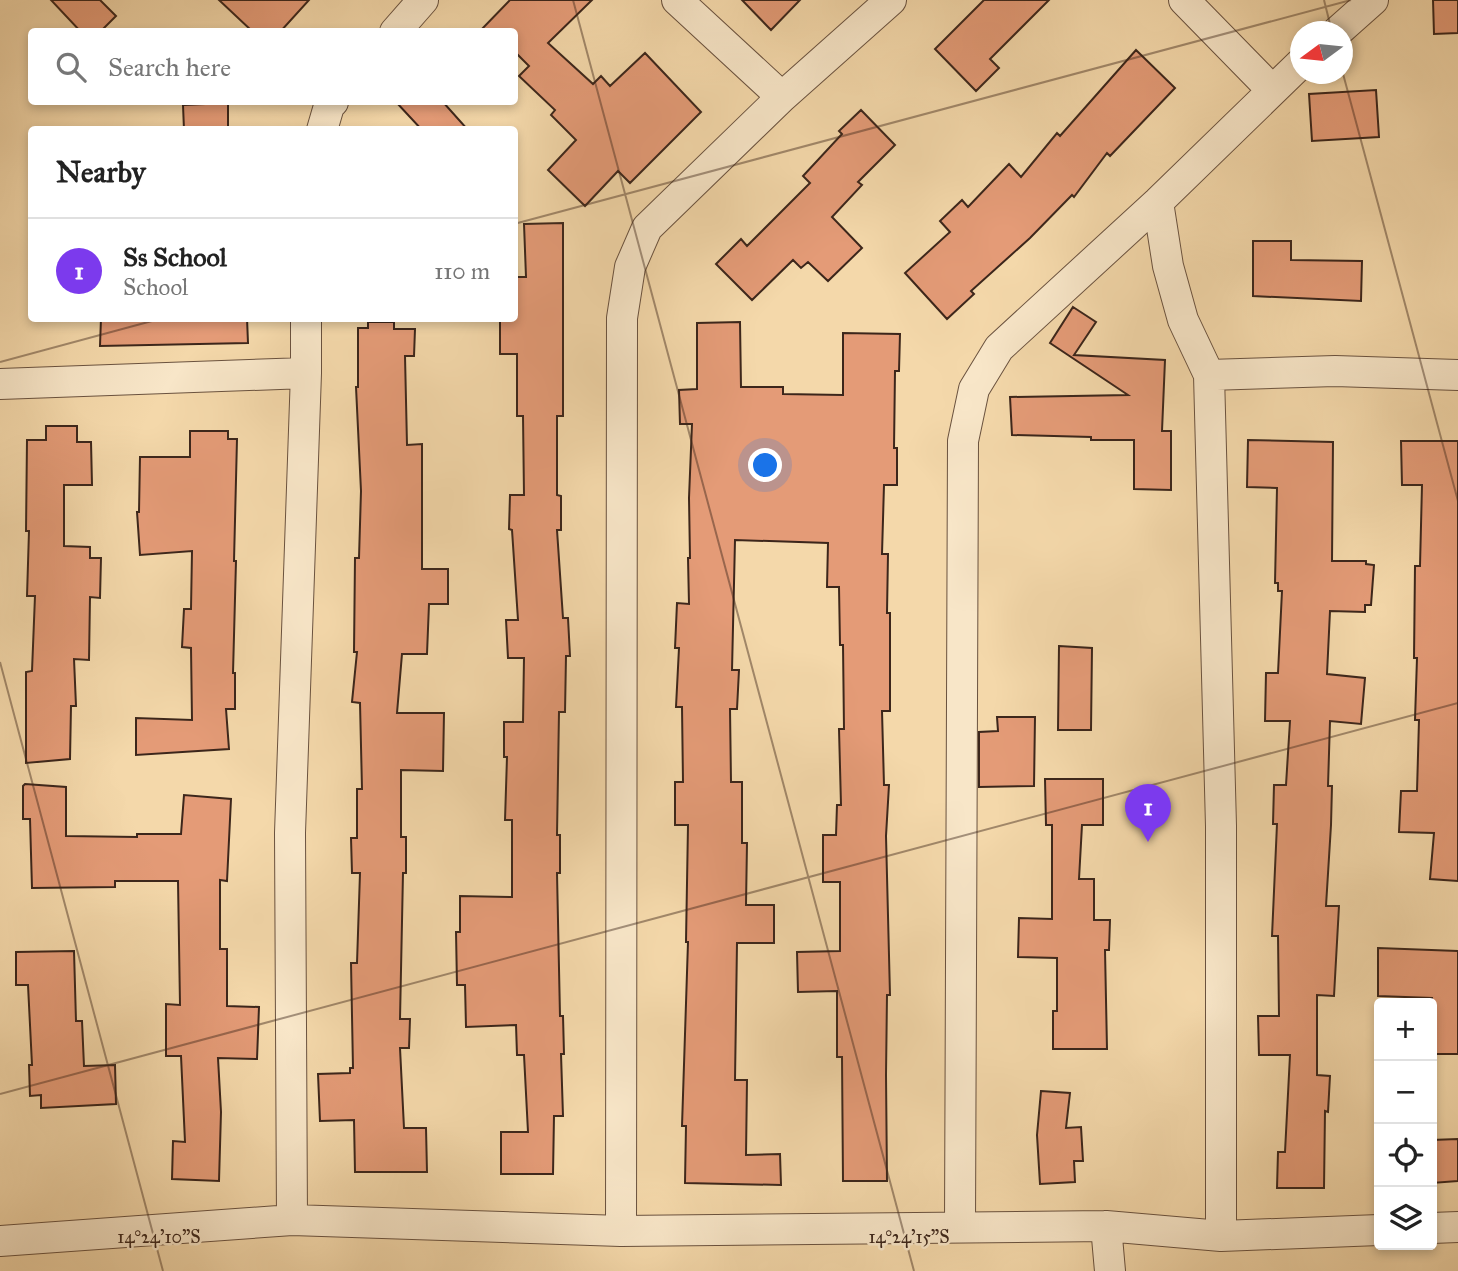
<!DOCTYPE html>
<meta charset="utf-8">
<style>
body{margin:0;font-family:"IM FELL Great Primer",serif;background:#f2f2f2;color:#222}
.controls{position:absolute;right:21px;bottom:21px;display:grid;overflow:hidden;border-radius:7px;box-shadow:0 4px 10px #0003}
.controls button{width:63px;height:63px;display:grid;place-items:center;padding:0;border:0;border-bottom:2px solid #e0e0e0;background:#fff;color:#222;font:35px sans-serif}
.compass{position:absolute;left:1290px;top:21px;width:63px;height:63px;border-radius:50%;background:#fff;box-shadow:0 4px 10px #0003;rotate:255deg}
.you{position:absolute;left:766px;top:466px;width:24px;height:24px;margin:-18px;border:5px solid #fff;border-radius:50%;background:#1a73e8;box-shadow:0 0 0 10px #1a73e833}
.badge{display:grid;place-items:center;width:46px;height:46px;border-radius:50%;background:#7c3aed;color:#fff;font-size:23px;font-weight:700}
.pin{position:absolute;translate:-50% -58px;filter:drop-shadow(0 2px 4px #0008)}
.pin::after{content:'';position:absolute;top:37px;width:24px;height:21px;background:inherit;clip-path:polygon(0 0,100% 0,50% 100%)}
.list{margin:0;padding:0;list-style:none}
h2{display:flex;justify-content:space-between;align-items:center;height:91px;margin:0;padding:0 28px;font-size:30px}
h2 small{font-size:23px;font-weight:400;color:#767676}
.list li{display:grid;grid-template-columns:46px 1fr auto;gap:21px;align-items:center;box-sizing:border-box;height:105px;padding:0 28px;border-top:2px solid #e0e0e0}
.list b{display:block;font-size:26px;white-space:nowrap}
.list p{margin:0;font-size:23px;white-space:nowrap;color:#767676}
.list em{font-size:23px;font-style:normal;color:#767676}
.icon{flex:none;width:38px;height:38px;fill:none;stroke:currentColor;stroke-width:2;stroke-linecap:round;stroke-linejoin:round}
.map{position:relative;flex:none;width:1458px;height:1271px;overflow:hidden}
.search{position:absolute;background:#fff;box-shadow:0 4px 10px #0003;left:28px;top:28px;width:490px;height:77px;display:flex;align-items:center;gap:18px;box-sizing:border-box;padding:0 24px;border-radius:7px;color:#767676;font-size:26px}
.panel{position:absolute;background:#fff;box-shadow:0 4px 10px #0003;left:28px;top:126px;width:490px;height:196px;border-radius:7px}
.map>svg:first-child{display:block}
.building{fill:#e49b77;stroke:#3c261b;stroke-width:2}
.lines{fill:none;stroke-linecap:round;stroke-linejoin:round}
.minor-casing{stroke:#6a523f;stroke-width:32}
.minor{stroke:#f8e6c8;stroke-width:30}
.ticks{fill:none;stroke:#3c261b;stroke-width:2;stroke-opacity:0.45}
.ticks-label{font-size:18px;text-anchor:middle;fill:#3c261b;stroke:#f8e6c8;stroke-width:5;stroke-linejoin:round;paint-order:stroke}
</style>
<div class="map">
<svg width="1458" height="1271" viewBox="0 0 1458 1271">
<rect width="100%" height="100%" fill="#f4d8aa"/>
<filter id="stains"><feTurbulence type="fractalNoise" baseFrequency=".00286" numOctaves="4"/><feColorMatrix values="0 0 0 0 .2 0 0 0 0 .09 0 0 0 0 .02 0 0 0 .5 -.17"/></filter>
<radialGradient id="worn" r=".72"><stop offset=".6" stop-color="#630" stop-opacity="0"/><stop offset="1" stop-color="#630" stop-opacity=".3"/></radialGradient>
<path class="building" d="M 51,0 L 100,0 L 116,16 L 100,32 L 81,32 Z
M 219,0 L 309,0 L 280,32 L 253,32 Z
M 510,0 L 592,0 L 548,43 L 593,84 L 601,76 L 610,86 L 645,53 L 701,112 L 630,183 L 618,171 L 585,206 L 548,170 L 576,140 L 551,115 L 555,110 L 519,76 L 529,66 L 514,51 L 514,32 L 479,32 Z
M 742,0 L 800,0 L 771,30 Z
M 984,0 L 1049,0 L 990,59 L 999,68 L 976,91 L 935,49 Z
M 1433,0 L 1458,0 L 1458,33 L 1434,34 Z
M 1136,50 L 1175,88 L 1110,156 L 1107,153 L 1074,197 L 1072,195 L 1030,238 L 971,291 L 974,294 L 947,319 L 905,273 L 950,232 L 940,221 L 962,200 L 968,207 L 1009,164 L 1021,177 L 1057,133 L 1060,136 Z
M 1376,90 L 1379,137 L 1312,141 L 1309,94 Z
M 396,102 L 443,102 L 468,130 L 422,130 Z
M 228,103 L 228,130 L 184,130 L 183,105 Z
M 861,110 L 895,145 L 858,182 L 862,185 L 832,217 L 862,248 L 828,281 L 808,262 L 801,268 L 793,260 L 752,300 L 716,264 L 741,239 L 747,246 L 810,183 L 803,176 L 842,134 L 839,131 Z
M 563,223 L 563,416 L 557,416 L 557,495 L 561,496 L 561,530 L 557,530 L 563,618 L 568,618 L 570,656 L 566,656 L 565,712 L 559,712 L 557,835 L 560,835 L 560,873 L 557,873 L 560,1016 L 563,1016 L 564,1054 L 561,1054 L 563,1116 L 554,1116 L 553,1174 L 501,1174 L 501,1132 L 528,1132 L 524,1055 L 517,1055 L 516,1025 L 466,1027 L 465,985 L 457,985 L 456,932 L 460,932 L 460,896 L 512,897 L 512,820 L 505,820 L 507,757 L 504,757 L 504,722 L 523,722 L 524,658 L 508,658 L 506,620 L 518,620 L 512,530 L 509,529 L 510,495 L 524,495 L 523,416 L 517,416 L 517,354 L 500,354 L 500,318 L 514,318 L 516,277 L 526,277 L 524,224 Z
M 1253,241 L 1291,241 L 1291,260 L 1362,261 L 1361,301 L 1253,296 Z
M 1073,307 L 1096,322 L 1074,355 L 1165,360 L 1162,431 L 1171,431 L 1171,490 L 1134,489 L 1134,440 L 1091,440 L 1091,437 L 1012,435 L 1010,397 L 1128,395 L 1050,343 Z
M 101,318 L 247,318 L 248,343 L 100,346 Z
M 368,322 L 394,322 L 394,329 L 415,329 L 414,356 L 405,356 L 407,445 L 422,444 L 422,569 L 448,569 L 448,604 L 429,604 L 427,654 L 402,654 L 397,713 L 444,713 L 443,771 L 401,770 L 401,837 L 406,837 L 406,873 L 403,873 L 400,1019 L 410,1019 L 409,1048 L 400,1048 L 404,1128 L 426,1128 L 427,1172 L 355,1172 L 354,1120 L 320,1121 L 318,1074 L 350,1073 L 350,1068 L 353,1068 L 351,963 L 357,963 L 360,873 L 352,873 L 351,838 L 357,838 L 357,789 L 362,789 L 360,703 L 352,702 L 357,652 L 354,652 L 355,558 L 359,558 L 361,491 L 356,387 L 358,387 L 358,328 L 368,328 Z
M 740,322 L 741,387 L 783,387 L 783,394 L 843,395 L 843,333 L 900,334 L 899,371 L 895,371 L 894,448 L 897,448 L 897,485 L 884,485 L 882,554 L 888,554 L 887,613 L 890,613 L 890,711 L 882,711 L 884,785 L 889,785 L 886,836 L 890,995 L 887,995 L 886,1075 L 887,1181 L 843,1181 L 842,1057 L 837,1057 L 837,991 L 798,992 L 797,952 L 840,951 L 840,882 L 823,882 L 823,835 L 836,835 L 837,805 L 841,805 L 839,729 L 844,729 L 843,645 L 840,645 L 839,587 L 827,587 L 828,543 L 735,540 L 732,670 L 739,670 L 737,709 L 730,709 L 731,782 L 742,782 L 742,843 L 747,843 L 746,905 L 774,905 L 774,943 L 737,943 L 735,1080 L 747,1080 L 746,1155 L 780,1154 L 781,1185 L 685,1183 L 686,1126 L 682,1126 L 688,942 L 686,942 L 688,825 L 675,825 L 675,782 L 683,782 L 682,707 L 676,707 L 679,648 L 675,648 L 677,603 L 689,604 L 688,558 L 690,558 L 689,498 L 692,424 L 680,424 L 679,390 L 697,389 L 697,323 Z
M 46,426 L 77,426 L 77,442 L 91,442 L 92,485 L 64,485 L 64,546 L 90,547 L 90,558 L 101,558 L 100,598 L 90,597 L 89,660 L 74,659 L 76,706 L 71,706 L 70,759 L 26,763 L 26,672 L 32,671 L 35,596 L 27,596 L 29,531 L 26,531 L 27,440 L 46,440 Z
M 190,431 L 228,431 L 228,439 L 237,439 L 234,561 L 236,561 L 233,673 L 235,673 L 235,709 L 226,709 L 229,749 L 136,755 L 136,718 L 192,720 L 191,648 L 182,647 L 184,609 L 191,609 L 192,551 L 140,555 L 137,512 L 139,512 L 140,457 L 190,457 Z
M 1248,440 L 1333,442 L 1332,561 L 1366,561 L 1366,564 L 1374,565 L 1371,605 L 1365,605 L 1365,612 L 1330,611 L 1327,674 L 1365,678 L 1361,724 L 1330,721 L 1328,786 L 1332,786 L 1331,825 L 1326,906 L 1339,906 L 1334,996 L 1317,995 L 1317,1075 L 1330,1076 L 1328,1112 L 1325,1111 L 1324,1188 L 1277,1188 L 1278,1152 L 1285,1152 L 1290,1055 L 1259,1055 L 1258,1016 L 1279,1016 L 1278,936 L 1272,936 L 1277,824 L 1273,824 L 1274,785 L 1286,785 L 1290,721 L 1265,721 L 1266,673 L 1278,673 L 1282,591 L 1278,591 L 1278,583 L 1275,583 L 1277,488 L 1247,487 Z
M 1401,441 L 1458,441 L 1458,881 L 1430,879 L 1434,833 L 1399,832 L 1401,791 L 1417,791 L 1419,720 L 1415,720 L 1417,658 L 1414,658 L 1415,566 L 1420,566 L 1422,485 L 1402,485 Z
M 1059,646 L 1092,648 L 1091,730 L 1058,730 Z
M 997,717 L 1035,717 L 1034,786 L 979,787 L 979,732 L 998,731 Z
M 1045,779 L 1103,779 L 1103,825 L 1082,825 L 1079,879 L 1094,879 L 1094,920 L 1110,920 L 1109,950 L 1105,950 L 1107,1049 L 1053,1049 L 1053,1011 L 1057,1011 L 1057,958 L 1018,957 L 1019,918 L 1052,919 L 1052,825 L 1046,825 Z
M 25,784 L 66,787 L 66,836 L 137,837 L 137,834 L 181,834 L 184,795 L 231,799 L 227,881 L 220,880 L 220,949 L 227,949 L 227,1006 L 259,1007 L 257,1059 L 218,1058 L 221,1112 L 219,1181 L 172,1179 L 173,1141 L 185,1142 L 181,1056 L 166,1056 L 166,1004 L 180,1005 L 178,881 L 115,881 L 115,887 L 32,888 L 30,819 L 23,819 L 23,786 Z
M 1378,948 L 1458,951 L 1458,1054 L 1432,1054 L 1432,998 L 1378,996 Z
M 74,951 L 76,1021 L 82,1021 L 84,1066 L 115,1065 L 116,1104 L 41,1108 L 41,1095 L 30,1096 L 29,1065 L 32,1065 L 28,985 L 16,985 L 16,952 Z
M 1041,1091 L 1070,1093 L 1066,1128 L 1081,1127 L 1083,1161 L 1074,1161 L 1075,1182 L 1040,1184 L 1037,1135 Z
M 1458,1139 L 1458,1181 L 1432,1183 L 1432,1140 Z"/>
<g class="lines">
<defs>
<path id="minor" d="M 677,0 L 782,97
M 1184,0 L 1272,90
M 395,32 L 423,0
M 1337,32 L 1373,0
M 322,130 L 329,106 L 333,102
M 1158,202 L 1168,266 L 1183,320 L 1209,375 L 1221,826 L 1221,1236
M 1209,375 L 1335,371 L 1458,375
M 0,384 L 306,373
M 292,1220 L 290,833 L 306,373 L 306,318
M 960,1226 L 963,441 L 974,389 L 999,348 L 1158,202 L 1300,64
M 1106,1226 L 1110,1271
M 1432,1228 L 1458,1227
M 621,1231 L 622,318 L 630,267 L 647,228 L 782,97 L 891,0
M 0,1241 L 292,1220 L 621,1231 L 1106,1226 L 1221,1236 L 1379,1230"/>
</defs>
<use href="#minor" class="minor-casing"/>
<use href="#minor" class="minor"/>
</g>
<path class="ticks" d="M 573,0 L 914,1271M 1324,0 L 1332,32M 1342,70 L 1458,501M 514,224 L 1351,0M 0,362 L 163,318M 0,662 L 163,1271M 0,1094 L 1458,703"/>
<g class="ticks-label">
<text x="159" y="1243">14°24'10"S</text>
<text x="909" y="1243">14°24'15"S</text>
</g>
<rect width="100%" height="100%" filter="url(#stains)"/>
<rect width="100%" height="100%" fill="url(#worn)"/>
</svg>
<div class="controls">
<button>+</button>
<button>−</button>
<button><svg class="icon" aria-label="locate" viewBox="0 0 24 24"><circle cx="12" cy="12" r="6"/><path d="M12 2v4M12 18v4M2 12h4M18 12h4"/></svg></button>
<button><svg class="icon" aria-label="layers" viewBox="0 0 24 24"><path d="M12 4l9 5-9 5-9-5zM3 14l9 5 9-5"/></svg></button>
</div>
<svg class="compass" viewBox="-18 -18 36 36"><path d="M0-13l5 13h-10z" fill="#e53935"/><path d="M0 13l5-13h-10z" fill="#767676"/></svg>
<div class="you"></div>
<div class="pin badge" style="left:1148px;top:842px">1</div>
<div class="search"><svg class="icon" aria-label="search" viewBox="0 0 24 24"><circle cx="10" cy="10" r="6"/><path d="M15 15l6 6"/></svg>Search here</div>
<section class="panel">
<h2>Nearby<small></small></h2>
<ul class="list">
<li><span class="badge">1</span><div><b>Ss School</b><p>School</p></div><em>110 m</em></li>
</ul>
</section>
</div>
